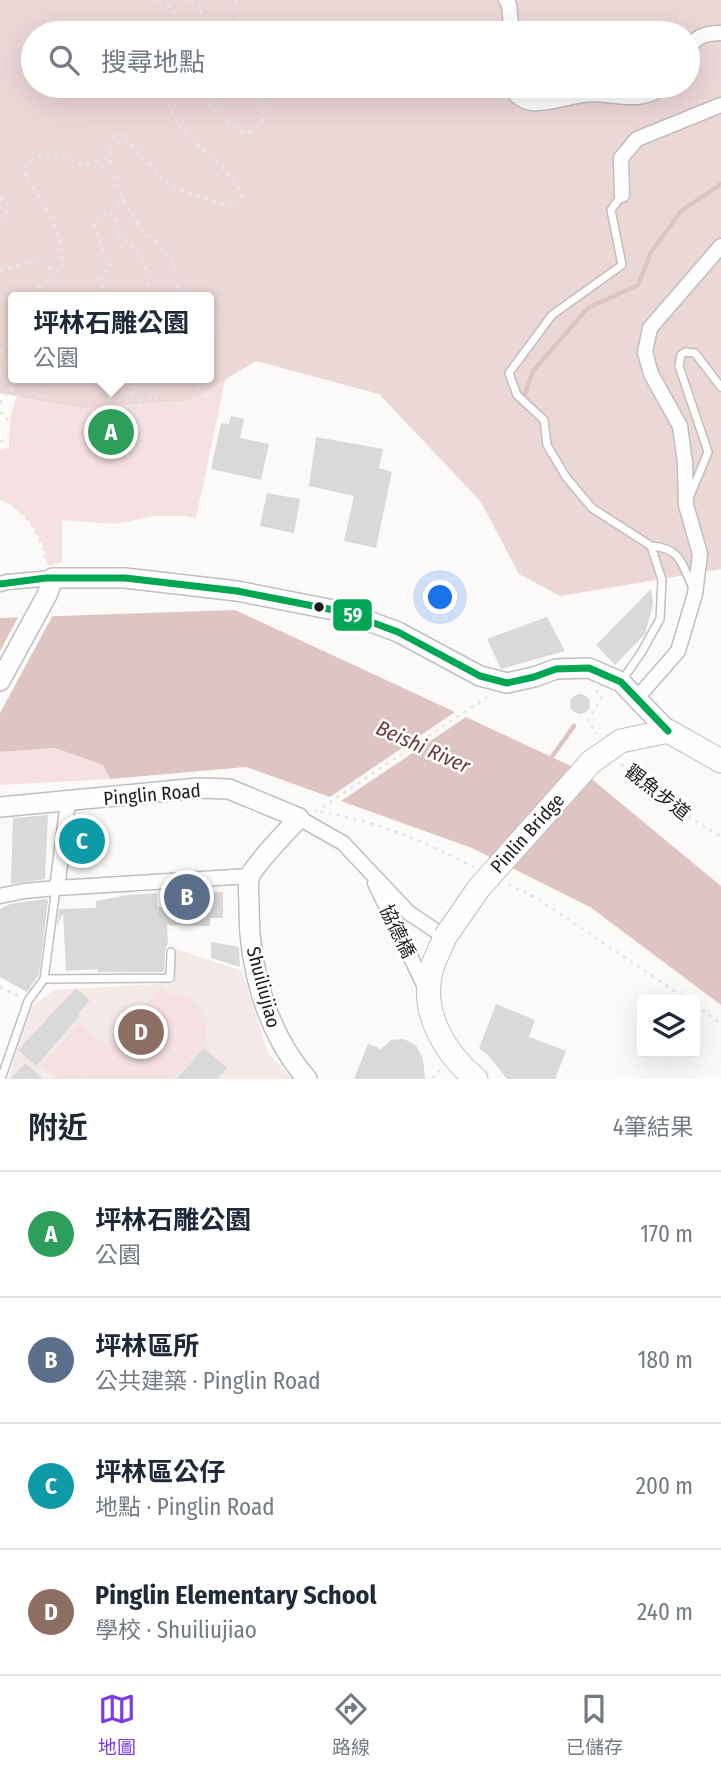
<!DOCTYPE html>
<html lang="zh-TW">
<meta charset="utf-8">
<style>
body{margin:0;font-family:"Fira Sans Condensed","Noto Sans TC",sans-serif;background:#f2f2f3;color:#1f2937}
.controls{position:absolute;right:21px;bottom:21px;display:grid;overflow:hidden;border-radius:7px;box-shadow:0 7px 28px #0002}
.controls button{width:63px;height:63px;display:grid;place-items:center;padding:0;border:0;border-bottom:2px solid #e0e1e3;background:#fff;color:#1f2937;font:35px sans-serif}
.you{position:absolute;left:441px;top:598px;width:24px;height:24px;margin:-18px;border:5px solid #fff;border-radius:50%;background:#1a73e8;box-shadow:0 0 0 10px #1a73e833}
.badge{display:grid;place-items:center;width:46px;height:46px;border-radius:50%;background:#7c3aed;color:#fff;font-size:23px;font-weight:700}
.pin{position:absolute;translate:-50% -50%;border:4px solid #fff;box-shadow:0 2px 7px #0006}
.popup{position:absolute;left:8px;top:292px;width:206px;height:91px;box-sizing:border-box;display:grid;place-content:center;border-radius:7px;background:#fff;filter:drop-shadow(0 2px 5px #0005);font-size:23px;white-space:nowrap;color:#747a83}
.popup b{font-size:26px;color:#1f2937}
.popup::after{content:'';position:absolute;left:50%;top:100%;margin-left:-14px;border:14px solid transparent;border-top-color:#fff}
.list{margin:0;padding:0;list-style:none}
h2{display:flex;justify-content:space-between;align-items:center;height:91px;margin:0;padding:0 28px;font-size:30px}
h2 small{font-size:23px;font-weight:400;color:#747a83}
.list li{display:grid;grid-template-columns:46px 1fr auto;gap:21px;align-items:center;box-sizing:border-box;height:126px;padding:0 28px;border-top:2px solid #e0e1e3}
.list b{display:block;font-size:26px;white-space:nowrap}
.list p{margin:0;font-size:23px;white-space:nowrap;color:#747a83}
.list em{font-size:23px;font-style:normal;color:#747a83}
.icon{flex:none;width:38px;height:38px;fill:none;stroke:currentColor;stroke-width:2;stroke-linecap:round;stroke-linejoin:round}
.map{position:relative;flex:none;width:721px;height:1079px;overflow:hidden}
.search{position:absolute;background:#fff;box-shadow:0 7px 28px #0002;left:21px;right:21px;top:21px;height:77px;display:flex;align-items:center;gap:18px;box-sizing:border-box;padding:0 24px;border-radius:38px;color:#747a83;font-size:26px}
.sheet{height:595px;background:#fff}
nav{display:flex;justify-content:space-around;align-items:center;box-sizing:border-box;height:98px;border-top:2px solid #e0e1e3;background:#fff;font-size:19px;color:#747a83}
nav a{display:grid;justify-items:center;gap:4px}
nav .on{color:#7c3aed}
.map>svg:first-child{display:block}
.built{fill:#f3e9e9}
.green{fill:#f5e1e1}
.forest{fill:#ecd7d7;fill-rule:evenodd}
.water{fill:#dec5c4}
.pier{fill:#fcf9f9}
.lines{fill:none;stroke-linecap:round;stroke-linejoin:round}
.stream{stroke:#dec5c4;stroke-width:4.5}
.building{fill:#d9d9d9}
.lane-casing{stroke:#c0bebe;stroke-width:10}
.street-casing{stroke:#c0bebe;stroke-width:17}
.secondary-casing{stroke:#c0bebe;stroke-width:22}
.primary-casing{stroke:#c0bebe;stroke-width:25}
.path{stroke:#e6e5e5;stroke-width:2.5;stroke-dasharray:3.5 5;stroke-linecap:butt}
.lane{stroke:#fffefe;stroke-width:7}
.street{stroke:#fffefe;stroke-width:14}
.secondary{stroke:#fffefe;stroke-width:19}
.primary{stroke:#fffefe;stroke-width:23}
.primary-bridge-casing{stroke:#c0bebe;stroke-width:25;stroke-linecap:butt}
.primary-bridge{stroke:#fffefe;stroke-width:23}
.bus-1-casing{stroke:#fff;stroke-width:12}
.bus-1{stroke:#00a651;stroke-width:7}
.bus-dot{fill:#1e1c1c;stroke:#fff;stroke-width:2.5}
.labels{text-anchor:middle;stroke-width:5;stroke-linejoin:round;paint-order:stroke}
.street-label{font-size:19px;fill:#1e1c1c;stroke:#fff}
.water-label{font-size:21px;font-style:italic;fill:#6b393a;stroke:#fff}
.line-badge{stroke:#fff;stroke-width:2.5}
.badge-label{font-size:19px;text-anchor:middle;font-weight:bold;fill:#fff}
</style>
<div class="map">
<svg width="721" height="1079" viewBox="0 0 721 1079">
<rect width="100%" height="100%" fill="#fcf9f9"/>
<path class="built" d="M 176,949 L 242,971 L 268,1053 L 292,1079 L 9,1079 L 27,1011 L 54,990 L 174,983 Z"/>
<path class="green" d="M 185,285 L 242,301 L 196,518 L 184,516 L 153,516 L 115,524 L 62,520 L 62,562 L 48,566 C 44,539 28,510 0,500 L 0,450 L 9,448 C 10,415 10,405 28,378 L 209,378 L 209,297 Z
M 55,748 L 103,765 L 110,779 L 0,785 L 0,752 Z
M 161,987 L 169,994 C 195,989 213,1022 203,1045 C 198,1057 182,1069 173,1079 L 80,1079 Z
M 79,1023 L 107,1046 L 79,1079 L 58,1079 L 42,1066 Z"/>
<path class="forest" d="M 0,0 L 721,0 L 721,569 L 560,596 L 519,574 L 481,502 L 379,394 L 256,361 L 191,400 L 82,408 L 0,393 ZM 33,33 L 688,33 L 688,86 L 33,86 ZM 13,297 L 209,297 L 209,378 L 13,378 Z"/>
<path class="water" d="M 235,610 L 582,771 L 721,886 L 721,1005 L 590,907 L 472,848 L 246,767 L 110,779 L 103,765 L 55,748 L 0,752 L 0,618 Z"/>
<path class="pier" d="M 54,613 L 0,713 L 0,651 L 20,614 Z
M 458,710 L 469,715 L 338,803 L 327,799 Z"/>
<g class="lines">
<path class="stream" d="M 523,399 L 533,371 L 588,308 L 638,285 L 651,252 L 681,211 L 721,184
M 548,762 L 574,726"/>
</g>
<path class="building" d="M 231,416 L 244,419 L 240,438 L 269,444 L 261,480 L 211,469 L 221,423 L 229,424 Z
M 316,437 L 383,449 L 379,468 L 392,472 L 376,548 L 344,541 L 354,496 L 309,486 Z
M 267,493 L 300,499 L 294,533 L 260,526 Z
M 651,589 L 653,605 L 645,634 L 615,665 L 596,645 Z
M 547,617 L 565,651 L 501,669 L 487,639 Z
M570 704a10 10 0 1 1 20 0a10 10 0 1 1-20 0Z
M 48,815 L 45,879 L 11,884 L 13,818 Z
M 181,892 L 223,892 L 223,918 L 210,918 L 210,926 L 167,925 L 168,943 L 165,952 L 164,972 L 98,972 L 98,969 L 66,971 L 63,913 L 57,927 L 59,909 L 96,908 L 96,901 L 128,895 L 157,893 L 157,907 L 181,907 Z
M 45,899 L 48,901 L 39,974 L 27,992 L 0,977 L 0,909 L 10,904 Z
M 211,942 L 239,947 L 240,967 L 211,958 Z
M 76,988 L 90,1000 L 78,1014 L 80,1016 L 36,1066 L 18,1050 Z
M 496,1004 L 535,1020 L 529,1037 L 566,1051 L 555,1079 L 507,1079 L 489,1056 L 479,1048 Z
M 404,1039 L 416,1045 L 423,1059 L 425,1079 L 354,1079 L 368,1044 L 381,1049 L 391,1040 Z
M 204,1048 L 227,1068 L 217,1079 L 176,1079 Z
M 25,1063 L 43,1079 L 11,1079 Z"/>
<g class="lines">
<defs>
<path id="lane" d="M 689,498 L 708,452 L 679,366 L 681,355 L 685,352 L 695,353 L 721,387
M 651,546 C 681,548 682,564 693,588
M 621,682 L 641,653 L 660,619 L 662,580 L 651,546 L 592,508 L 566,477 L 547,445 L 544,420 L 517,395 L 509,373 L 552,315 L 622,265 L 611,210 L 622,195
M 44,979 L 170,978 L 171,952
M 1,1079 L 28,1001 L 44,979 L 56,888"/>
<path id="street" d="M 506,0 L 509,5 L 512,33
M 688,50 C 696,36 705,33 721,33
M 510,86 C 513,94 521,101 531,103 C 548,105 573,95 591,94 C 620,94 639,105 665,86
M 622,195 L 621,158 L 637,139 L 721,105
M 0,584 L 7,582 L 53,578
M 637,698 L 678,651 L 695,594 L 700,554 L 686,505 L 685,463 L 680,426 L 651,374 L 645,352 L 650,328 L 721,246
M 299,818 L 343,843 L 409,913 L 445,937
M 375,883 L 427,991
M 57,888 L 68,802
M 0,896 L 24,891 L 57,888 L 250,876"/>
<path id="secondary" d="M 0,681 L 47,595 L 53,578 L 125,578 L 237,591 L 344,612 L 398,632 L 480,676 L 507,683 L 534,677 L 556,669 L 589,668 L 621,682 L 668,731
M 0,807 L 199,788 L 229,789 L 299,818 C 289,829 254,865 250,876 C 247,883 249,896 249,903 C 248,965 266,1032 307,1079"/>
<path id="primary" d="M 621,741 L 668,731 L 721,761
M 445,937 C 441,947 435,958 432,968 C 419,1010 444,1053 476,1079"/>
</defs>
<use href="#lane" class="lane-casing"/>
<use href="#street" class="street-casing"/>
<use href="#secondary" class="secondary-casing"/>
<use href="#primary" class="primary-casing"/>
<path class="path" d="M 151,0 L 172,7 L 181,33
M 190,0 L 202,8 L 198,20 L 203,33
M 236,0 L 240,33
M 164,86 C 171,141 223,152 243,198 L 240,203 L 230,205 L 217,203 L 181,190 L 166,182 L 123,135 L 115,134 C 99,152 122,202 135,219 C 146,236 165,246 173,265 C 177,275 177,286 177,297
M 217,86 L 213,92 L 211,104 C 220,117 233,133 250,132 L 264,118 L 263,95 L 269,91 L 268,86
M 0,198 L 6,201 L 8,209 L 0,225
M 0,205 L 0,208
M 109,212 L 118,224 L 117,233 L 127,241 L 145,265 L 150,297
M 0,270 L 37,261 L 59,273 C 71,242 42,200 25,175 L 27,163 L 39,156 L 53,154 L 86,165 L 109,157
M 177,288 L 208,295 C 217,307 220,326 209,339
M 24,297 L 59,273
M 104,297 L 101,278 L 110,267 C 106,251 96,239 94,221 L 118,206 L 124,197
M 0,304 L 13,300
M 0,350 L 9,352 L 11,359 L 0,375
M 209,356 L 214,364 L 209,367
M 139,378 L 138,383 L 131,391 L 140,401
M 149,381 L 155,397
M 138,383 L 149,381 L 150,378
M 11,390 L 23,400 L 34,403 L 45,392 L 46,378
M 0,403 L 19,378
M 0,412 L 25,437
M 88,425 L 110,406 L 109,389 L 102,378 L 99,378
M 0,441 C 27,440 49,434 73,422 C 80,424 89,429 96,428 C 112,427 133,415 140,401 L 155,397 C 155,398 163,405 164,405 C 182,413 203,396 199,378
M 0,495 C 25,514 42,532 46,564
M 596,690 L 602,697 L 588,721 L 597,734
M 621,764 L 665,802 L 721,837
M 315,812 L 490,695
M 320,812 C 375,820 425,842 474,867
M 508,884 L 538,899 L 688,1000
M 0,987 L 19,996
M 695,1005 L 721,1024
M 432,1079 L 441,1068"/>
<use href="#lane" class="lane"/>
<use href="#street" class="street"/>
<use href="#secondary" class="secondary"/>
<use href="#primary" class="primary"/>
<defs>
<path id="primary-bridge" d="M 445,937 L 479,888 L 591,762 L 621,741"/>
</defs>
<use href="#primary-bridge" class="primary-bridge-casing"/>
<use href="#primary-bridge" class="primary-bridge"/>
<defs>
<path id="bus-1" d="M 0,584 L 46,578 L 125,578 L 237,591 L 344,612 L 398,632 L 480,676 L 507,683 L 534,677 L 556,669 L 589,668 L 621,682 L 668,731"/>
</defs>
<use href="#bus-1" class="bus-1-casing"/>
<use href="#bus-1" class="bus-1"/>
</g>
<circle class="bus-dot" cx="319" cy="607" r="6"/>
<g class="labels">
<g class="street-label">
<text transform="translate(658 792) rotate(38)" y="7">觀魚步道</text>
<text transform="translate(152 794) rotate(-5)" y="7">Pinglin Road</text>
<text transform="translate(527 833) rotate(-48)" y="7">Pinlin Bridge</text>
<text transform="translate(398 931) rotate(64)" y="7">協德橋</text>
<text transform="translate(264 987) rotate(75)" y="7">Shuiliujiao</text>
</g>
<g class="water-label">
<text transform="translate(423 747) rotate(24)" y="7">Beishi River</text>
</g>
</g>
<rect class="line-badge" x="332" y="598" width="41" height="34" rx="7" fill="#00a651"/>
<g class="badge-label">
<text x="353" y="622">59</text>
</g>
</svg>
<div class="controls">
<button><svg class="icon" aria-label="layers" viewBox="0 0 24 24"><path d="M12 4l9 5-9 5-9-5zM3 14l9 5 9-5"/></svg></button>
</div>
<div class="you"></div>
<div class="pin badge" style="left:111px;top:432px;background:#2e9e5b">A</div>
<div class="popup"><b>坪林石雕公園</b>公園</div>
<div class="pin badge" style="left:187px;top:897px;background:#5c6f8a">B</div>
<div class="pin badge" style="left:82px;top:841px;background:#0f9aa8">C</div>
<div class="pin badge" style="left:141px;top:1032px;background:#8d6e63">D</div>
<div class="search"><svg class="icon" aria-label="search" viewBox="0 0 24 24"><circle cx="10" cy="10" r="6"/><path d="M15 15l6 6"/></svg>搜尋地點</div>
</div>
<section class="sheet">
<h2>附近<small>4筆結果</small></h2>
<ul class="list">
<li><span class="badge" style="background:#2e9e5b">A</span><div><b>坪林石雕公園</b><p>公園</p></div><em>170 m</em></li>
<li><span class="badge" style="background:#5c6f8a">B</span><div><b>坪林區所</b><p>公共建築 · Pinglin Road</p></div><em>180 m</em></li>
<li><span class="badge" style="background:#0f9aa8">C</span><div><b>坪林區公仔</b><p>地點 · Pinglin Road</p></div><em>200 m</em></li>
<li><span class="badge" style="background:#8d6e63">D</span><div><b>Pinglin Elementary School</b><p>學校 · Shuiliujiao</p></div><em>240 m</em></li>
</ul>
</section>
<nav>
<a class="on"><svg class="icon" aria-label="map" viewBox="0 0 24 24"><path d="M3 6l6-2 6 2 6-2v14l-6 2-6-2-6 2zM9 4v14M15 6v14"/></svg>地圖</a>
<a><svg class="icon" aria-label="directions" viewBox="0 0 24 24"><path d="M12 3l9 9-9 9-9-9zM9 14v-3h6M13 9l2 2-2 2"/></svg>路線</a>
<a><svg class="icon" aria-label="saved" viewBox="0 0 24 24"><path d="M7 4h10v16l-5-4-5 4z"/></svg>已儲存</a>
</nav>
